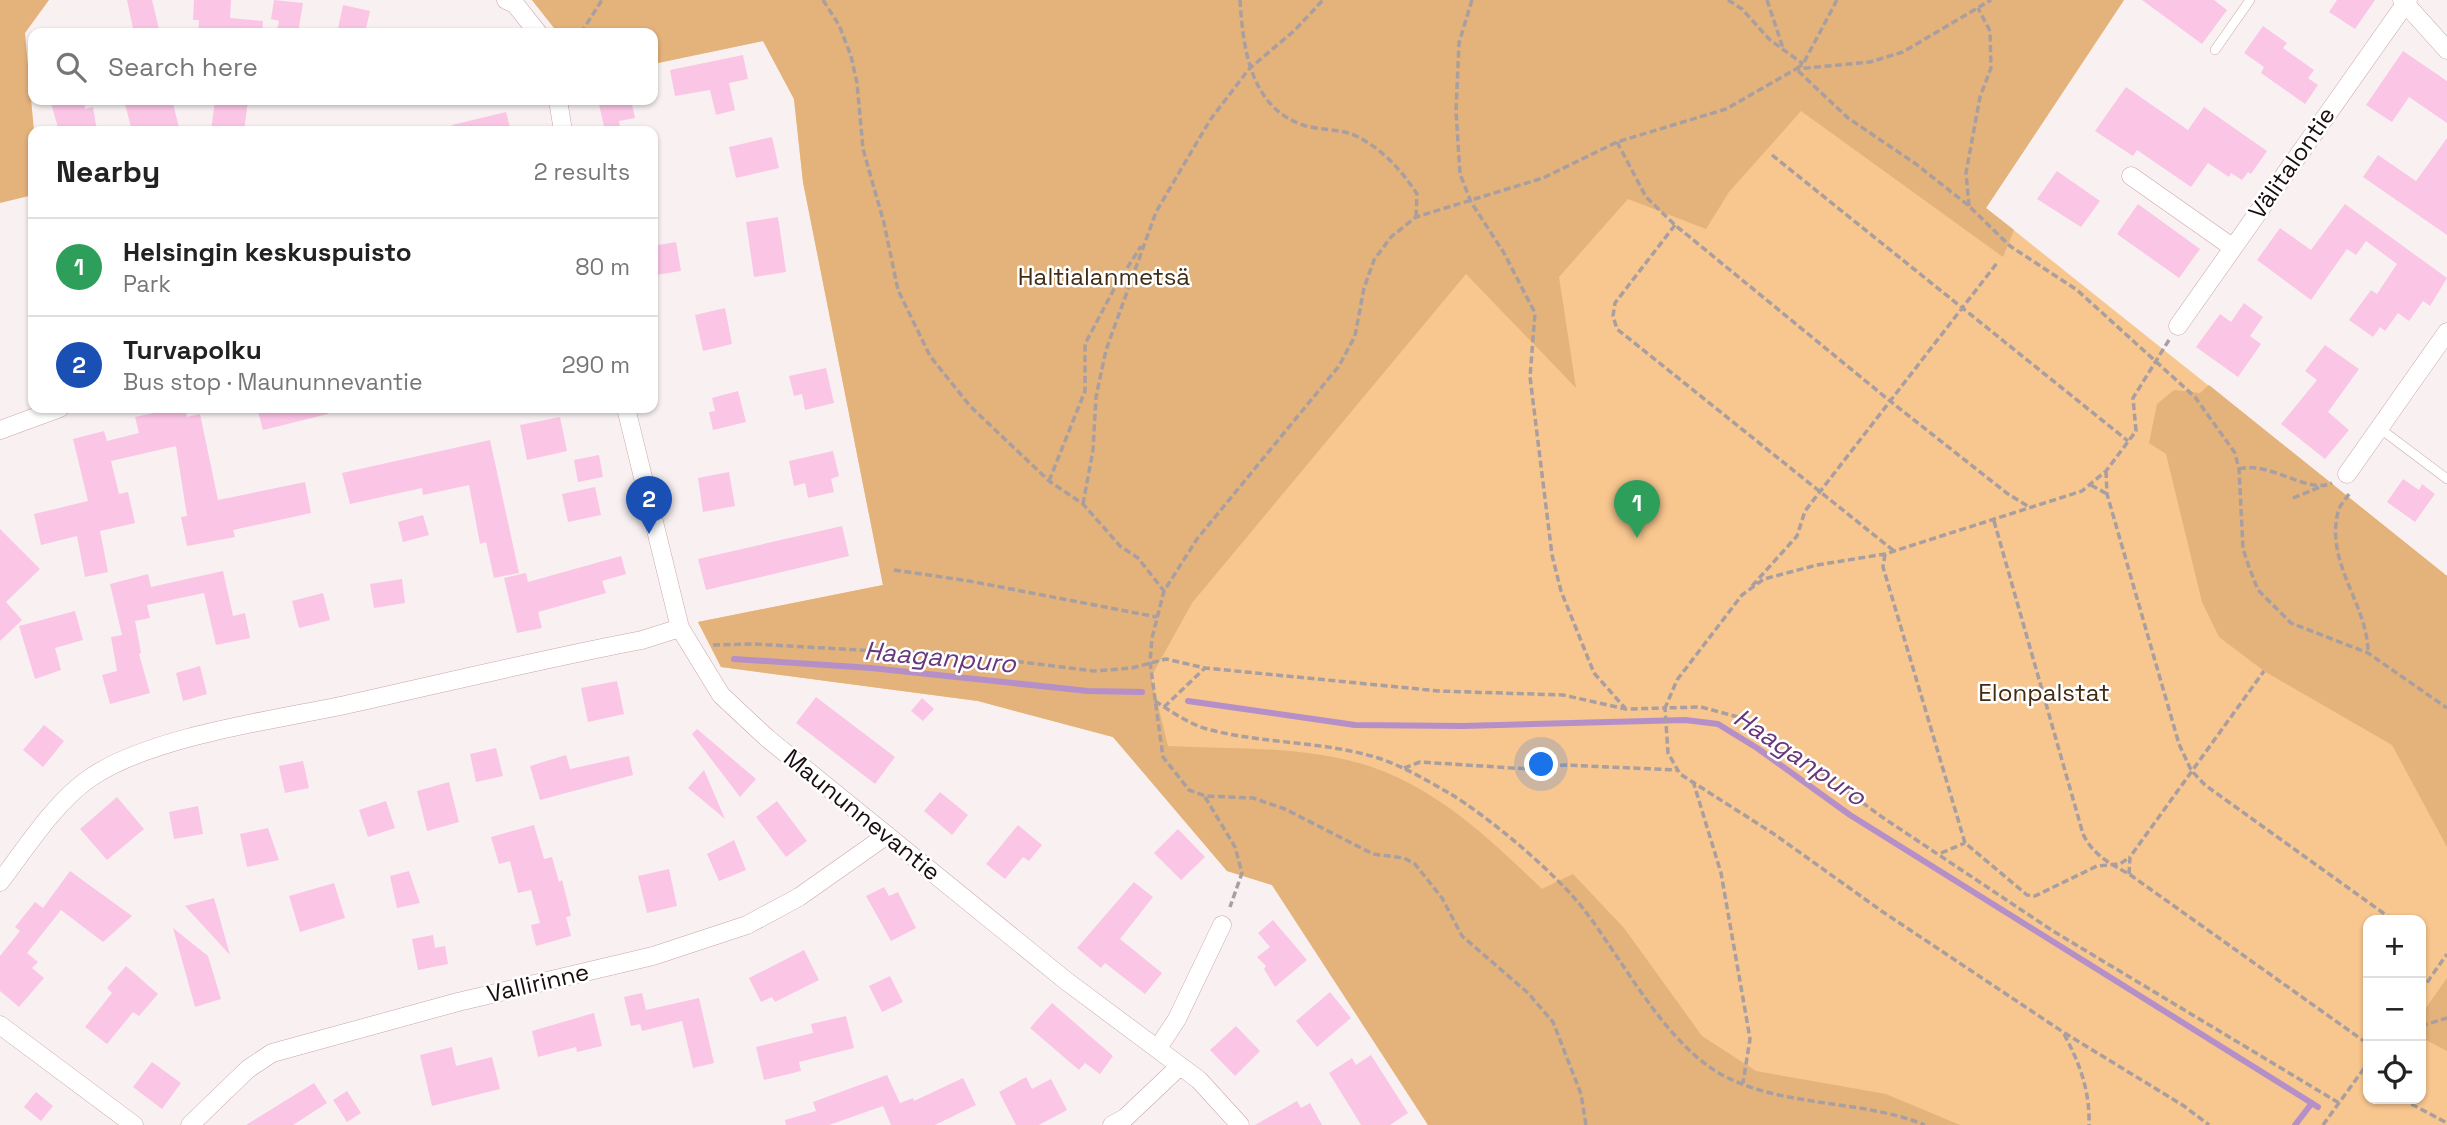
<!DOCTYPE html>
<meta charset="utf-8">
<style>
body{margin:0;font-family:"Space Grotesk",sans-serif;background:#f6f6f6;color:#222}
.controls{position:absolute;right:21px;bottom:21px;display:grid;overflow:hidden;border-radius:14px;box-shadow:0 2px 5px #0004}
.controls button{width:63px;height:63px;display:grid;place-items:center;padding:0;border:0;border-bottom:2px solid #e0e0e0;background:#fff;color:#222;font:35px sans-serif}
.you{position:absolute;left:1542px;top:765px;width:24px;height:24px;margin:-18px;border:5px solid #fff;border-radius:50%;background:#1a73e8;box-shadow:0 0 0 10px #1a73e833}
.badge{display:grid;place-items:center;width:46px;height:46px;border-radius:50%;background:#1a73e8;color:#fff;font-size:23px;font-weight:700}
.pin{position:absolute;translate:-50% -58px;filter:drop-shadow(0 2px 4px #0008)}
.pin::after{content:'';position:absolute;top:37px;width:24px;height:21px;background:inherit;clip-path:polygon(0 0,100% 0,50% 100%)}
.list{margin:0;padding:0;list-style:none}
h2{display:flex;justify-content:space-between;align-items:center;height:91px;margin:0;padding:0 28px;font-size:30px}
h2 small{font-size:23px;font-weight:400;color:#767676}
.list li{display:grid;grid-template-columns:46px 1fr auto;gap:21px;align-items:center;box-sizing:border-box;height:98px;padding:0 28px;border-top:2px solid #e0e0e0}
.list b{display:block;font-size:26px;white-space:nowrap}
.list p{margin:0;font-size:23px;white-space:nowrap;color:#767676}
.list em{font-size:23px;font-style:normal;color:#767676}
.icon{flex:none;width:38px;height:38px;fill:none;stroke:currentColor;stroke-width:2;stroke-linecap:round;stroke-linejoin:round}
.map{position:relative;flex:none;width:2447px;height:1125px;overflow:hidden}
.search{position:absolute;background:#fff;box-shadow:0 2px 5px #0004;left:28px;top:28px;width:630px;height:77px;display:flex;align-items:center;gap:18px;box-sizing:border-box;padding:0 24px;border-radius:14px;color:#767676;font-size:26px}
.panel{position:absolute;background:#fff;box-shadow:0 2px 5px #0004;left:28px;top:126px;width:630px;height:287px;border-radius:14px}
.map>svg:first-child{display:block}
.green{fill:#f8c68f;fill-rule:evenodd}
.forest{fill:#e4b27b}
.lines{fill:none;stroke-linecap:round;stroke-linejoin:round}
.stream{stroke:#b58fc8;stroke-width:6}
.building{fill:#fbc5e5}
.service-casing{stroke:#cba4a8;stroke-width:10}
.minor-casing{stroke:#cba4a8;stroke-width:19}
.path{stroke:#a99fa0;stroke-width:3.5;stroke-dasharray:7 3.5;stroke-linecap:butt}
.service{stroke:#fff;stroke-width:9}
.minor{stroke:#fff;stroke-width:18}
.labels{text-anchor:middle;stroke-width:5;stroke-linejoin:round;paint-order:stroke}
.street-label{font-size:24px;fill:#1a0d0f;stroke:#fff}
.park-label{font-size:24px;fill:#402b13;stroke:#fff}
.water-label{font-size:26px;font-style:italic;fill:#67377d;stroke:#fff}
</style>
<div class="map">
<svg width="2447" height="1125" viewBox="0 0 2447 1125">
<rect width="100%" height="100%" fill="#f9f1f1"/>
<path class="green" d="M 532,0 L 2124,0 L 1986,208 L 2447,576 L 2447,1125 L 1428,1125 L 1272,885 L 1227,871 L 1113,737 L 978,701 L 721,667 L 698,622 L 883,585 L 803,182 L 794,99 L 763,41 L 653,64 L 653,33 L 558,33 ZM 2368,920 L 2421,920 L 2421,1099 L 2368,1099 Z"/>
<path class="forest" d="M 0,0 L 49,0 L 25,33 L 34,131 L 33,195 L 0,203 Z
M 532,0 L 2124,0 L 1986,208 L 2014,230 L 2003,257 L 1801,111 L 1729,192 L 1706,229 L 1628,199 L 1559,277 L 1576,388 L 1466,274 L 1192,603 L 1151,677 L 1168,746 C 1231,749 1298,746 1359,763 C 1433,784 1489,838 1542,889 L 1573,874 L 1624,928 L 1702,1036 L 1756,1071 L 1886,1094 L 1960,1125 L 1428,1125 L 1272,885 L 1227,871 L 1113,737 L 978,701 L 721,667 L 698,622 L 883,585 L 803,182 L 794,99 L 763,41 L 653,64 L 653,33 L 558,33 Z
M 2209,385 L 2447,576 L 2447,847 L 2392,745 L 2264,671 L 2219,637 L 2202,602 L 2166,454 L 2149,443 L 2157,404 L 2174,390 L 2200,393 Z
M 2447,978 L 2447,1051 L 2426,1040 L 2421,1046 L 2421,1015 Z"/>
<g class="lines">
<path class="stream" d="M 734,659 L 871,668 L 1088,691 L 1142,692
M 1188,701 L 1355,725 L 1463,726 L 1685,720 L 1718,724 L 1757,748 L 1850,815 L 2318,1107
M 2295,1125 L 2312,1103"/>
</g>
<path class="building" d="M 127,0 L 152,0 L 160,33 L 134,33 Z
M 194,0 L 231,0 L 230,18 L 263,21 L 262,33 L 198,33 L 199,20 L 193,20 Z
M 274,0 L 303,3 L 298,33 L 276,33 L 279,21 L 271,19 Z
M 2142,0 L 2214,0 L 2227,10 L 2202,44 Z
M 2337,0 L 2375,0 L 2355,29 L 2329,12 Z
M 343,5 L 370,11 L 365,33 L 337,33 Z
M 2263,26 L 2287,43 L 2283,48 L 2314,70 L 2308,78 L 2318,85 L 2305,104 L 2261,73 L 2264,67 L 2244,53 Z
M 2403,51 L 2447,81 L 2447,123 L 2409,97 L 2392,122 L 2366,105 Z
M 743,55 L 748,79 L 729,83 L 735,110 L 716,115 L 710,90 L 675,96 L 670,70 Z
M 2126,87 L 2188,130 L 2204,107 L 2267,151 L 2251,174 L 2248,172 L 2242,180 L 2231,173 L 2229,177 L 2208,163 L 2191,187 L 2137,150 L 2133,156 L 2095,131 Z
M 50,100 L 84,100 L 85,109 L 93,107 L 97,131 L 59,131 Z
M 124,100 L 172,100 L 180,131 L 132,131 Z
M 215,100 L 248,100 L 244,131 L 211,131 Z
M 598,100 L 631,100 L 635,118 L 619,121 L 620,128 L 605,131 Z
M 506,112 L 511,131 L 453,131 L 452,125 Z
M 772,137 L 779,168 L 736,178 L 729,147 Z
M 2447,138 L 2447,235 L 2363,177 L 2378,155 L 2416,181 Z
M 2057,171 L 2100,201 L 2081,227 L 2037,199 Z
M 2138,204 L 2200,249 L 2179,278 L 2117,234 Z
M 2345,204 L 2447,278 L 2430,306 L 2423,301 L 2409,321 L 2398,313 L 2385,331 L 2380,327 L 2373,337 L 2349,320 L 2371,290 L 2377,294 L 2397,264 L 2366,241 L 2356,255 L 2347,249 L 2311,300 L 2257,260 L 2280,228 L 2311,250 Z
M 778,217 L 786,272 L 754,277 L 746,222 Z
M 676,242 L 681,271 L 656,275 L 653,246 Z
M 2244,303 L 2263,317 L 2250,336 L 2261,344 L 2238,377 L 2196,347 L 2220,314 L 2231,322 Z
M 725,308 L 732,344 L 703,351 L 695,315 Z
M 2325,345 L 2359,369 L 2328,412 L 2349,430 L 2325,459 L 2281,424 L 2317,380 L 2305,371 Z
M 826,368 L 834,403 L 805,410 L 802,394 L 794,396 L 789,376 Z
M 738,391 L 746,422 L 713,430 L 709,412 L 715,411 L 712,398 Z
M 179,408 L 185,408 L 187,417 L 200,414 L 218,500 L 305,482 L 311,513 L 233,530 L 235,537 L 187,546 L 181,517 L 187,516 L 176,446 L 111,461 L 119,494 L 128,492 L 135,523 L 100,531 L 108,572 L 85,577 L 77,536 L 41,545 L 34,514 L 88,501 L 73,439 L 104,431 L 107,441 L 139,433 L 135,417 Z
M 257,408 L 327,408 L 328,414 L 263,430 Z
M 560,417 L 567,451 L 527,460 L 520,425 Z
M 490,440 L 519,573 L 494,578 L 486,542 L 480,544 L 469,485 L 423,495 L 422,488 L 350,504 L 342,473 Z
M 833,451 L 839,476 L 831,479 L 834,492 L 808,498 L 805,483 L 794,486 L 789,461 Z
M 599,455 L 603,477 L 578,482 L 574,460 Z
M 729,472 L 735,506 L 703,512 L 698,478 Z
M 2403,479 L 2419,490 L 2422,484 L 2435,494 L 2415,522 L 2387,502 Z
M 595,487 L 601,515 L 568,522 L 562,494 Z
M 423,515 L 429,535 L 403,542 L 398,522 Z
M 842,526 L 849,556 L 706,590 L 698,559 Z
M 0,529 L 40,569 L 6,602 L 22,620 L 0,641 Z
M 621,556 L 626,574 L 602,581 L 606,593 L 538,612 L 542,628 L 517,633 L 504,578 L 526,573 L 528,582 Z
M 223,571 L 233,616 L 245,613 L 250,638 L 216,645 L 204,593 L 147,605 L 150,618 L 135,621 L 141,653 L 139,654 L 150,693 L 110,704 L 102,675 L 117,671 L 111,637 L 122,635 L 110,584 L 148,574 L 151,587 Z
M 402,579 L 405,603 L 374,608 L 370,584 Z
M 323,593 L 330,620 L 299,628 L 292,601 Z
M 75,611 L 83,640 L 55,648 L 61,670 L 35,679 L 19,626 Z
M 200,666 L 207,694 L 183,701 L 176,673 Z
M 617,681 L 624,714 L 588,722 L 581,688 Z
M 816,697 L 895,757 L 875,784 L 796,723 Z
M 922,698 L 934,709 L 923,721 L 911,711 Z
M 44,725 L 64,741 L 43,767 L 23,750 Z
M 697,729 L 756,779 L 740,797 L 692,734 Z
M 496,748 L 503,776 L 476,782 L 470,754 Z
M 566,755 L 570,769 L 629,756 L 633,775 L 540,800 L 530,766 Z
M 303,761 L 309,788 L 285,793 L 279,766 Z
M 704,770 L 725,819 L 688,788 Z
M 449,782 L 459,822 L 427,831 L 417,791 Z
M 940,792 L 968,815 L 952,835 L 924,811 Z
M 117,797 L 144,829 L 107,860 L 80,829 Z
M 386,801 L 395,828 L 368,837 L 359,810 Z
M 777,801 L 807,841 L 786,857 L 756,817 Z
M 198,806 L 203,834 L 174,839 L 169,812 Z
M 534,825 L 544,859 L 552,857 L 559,882 L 562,880 L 571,916 L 566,917 L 571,936 L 536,946 L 531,925 L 540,923 L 531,890 L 518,893 L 510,861 L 499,864 L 491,837 Z
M 1018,825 L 1042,845 L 1029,861 L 1023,857 L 1005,879 L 986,864 Z
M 268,828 L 279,860 L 247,867 L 240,834 Z
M 1178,829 L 1205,857 L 1181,880 L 1154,853 Z
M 734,840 L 746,870 L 719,881 L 707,854 Z
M 669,869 L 677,906 L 647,913 L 638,876 Z
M 70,871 L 132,916 L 103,942 L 61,910 L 27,953 L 38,962 L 32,968 L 44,978 L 19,1007 L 0,991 L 0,956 L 20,931 L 15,927 L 35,902 L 43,908 Z
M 409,871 L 420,903 L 397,908 L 390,876 Z
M 1134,882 L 1153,897 L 1120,939 L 1162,973 L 1145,994 L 1105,963 L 1101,968 L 1077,948 Z
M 334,883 L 345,918 L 300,932 L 289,896 Z
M 884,887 L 889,896 L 898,892 L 916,928 L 891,941 L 866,896 Z
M 214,898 L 230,955 L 185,906 Z
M 1273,920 L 1307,960 L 1275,987 L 1264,969 L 1266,966 L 1257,957 L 1270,947 L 1258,933 Z
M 173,928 L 208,956 L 221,999 L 195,1007 Z
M 433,935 L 435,948 L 445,946 L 448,964 L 418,970 L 412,939 Z
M 804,950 L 819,980 L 775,1002 L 772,997 L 761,1002 L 749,978 Z
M 126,966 L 158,994 L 139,1016 L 133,1012 L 107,1044 L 85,1027 L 112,993 L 107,988 Z
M 890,976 L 903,1002 L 882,1012 L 869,986 Z
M 1330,992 L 1351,1018 L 1317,1047 L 1296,1021 Z
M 642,993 L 646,1010 L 699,998 L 714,1063 L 693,1068 L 682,1021 L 642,1031 L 640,1024 L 631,1026 L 624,997 Z
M 1052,1003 L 1113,1056 L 1100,1074 L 1085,1063 L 1079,1070 L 1030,1028 Z
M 594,1013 L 602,1046 L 577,1052 L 576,1047 L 538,1057 L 532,1031 Z
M 846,1016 L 854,1048 L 799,1062 L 801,1071 L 764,1080 L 756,1047 L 813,1033 L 811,1024 Z
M 1236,1026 L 1260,1051 L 1235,1076 L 1210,1050 Z
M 452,1047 L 456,1066 L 492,1057 L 500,1089 L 432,1106 L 420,1055 Z
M 1371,1055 L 1408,1113 L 1390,1125 L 1361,1125 L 1329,1073 L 1352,1058 L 1356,1065 Z
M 152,1062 L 181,1083 L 162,1109 L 133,1087 Z
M 887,1075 L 900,1103 L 913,1098 L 914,1101 L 963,1078 L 976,1105 L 935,1125 L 891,1125 L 883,1106 L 829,1125 L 786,1125 L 785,1120 L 816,1111 L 813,1102 Z
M 1026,1077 L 1032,1089 L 1051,1079 L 1067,1110 L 1039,1125 L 1016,1125 L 999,1092 Z
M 314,1083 L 327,1103 L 293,1125 L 246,1125 Z
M 347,1091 L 361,1113 L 347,1122 L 333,1100 Z
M 36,1092 L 53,1106 L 41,1121 L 24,1107 Z
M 1297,1101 L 1301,1108 L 1310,1103 L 1322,1125 L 1255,1125 Z"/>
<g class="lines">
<defs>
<path id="service" d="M 2215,50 L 2250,0
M 2378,427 L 2447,479"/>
<path id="minor" d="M 506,0 L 515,4 L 538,33
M 2402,0 L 2447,50
M 558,100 L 563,131
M 2131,176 L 2232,247
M 2178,326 L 2408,0
M 626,408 L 680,628 L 721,695 L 767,738 L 1065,980 L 1199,1080 L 1240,1125
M 0,430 L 60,408
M 2347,474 L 2447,332
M 0,882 C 26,848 54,803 90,778 C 149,737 273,720 345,705 C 444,683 542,659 642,640 L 680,628
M 0,1025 L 134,1125
M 1158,1048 L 1177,1019 L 1222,925
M 190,1125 L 248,1069 L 272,1053 L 458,1002 L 653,956 L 747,925 L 799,897 L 887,835
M 1112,1125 L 1125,1118 L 1180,1066"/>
</defs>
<use href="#service" class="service-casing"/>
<use href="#minor" class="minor-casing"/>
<path class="path" d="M 823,0 L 839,25 L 851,56 L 857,83 L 863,149 L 884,223 L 898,290 L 930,356 L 970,406 L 1049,481 L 1083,504 L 1120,546 L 1138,558 L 1164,591
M 1240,0 C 1243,48 1250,107 1303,125 C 1320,131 1344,128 1360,138 C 1384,151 1402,171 1417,194 L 1416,217
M 1472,0 L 1459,43 L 1456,111 L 1460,174 L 1471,202 L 1504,253 L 1535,313 L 1530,377 L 1552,555 L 1561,591 L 1594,673 L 1625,708
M 1728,0 L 1742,9 L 1769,39 L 1803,64
M 1767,0 L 1784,51
M 1837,0 L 1803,64 L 1796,69 L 1848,118 L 1916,164 L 1969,206 L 2010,246 L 2077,290 L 2195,397 L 2235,453 L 2239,469 L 2243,549 L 2249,567 L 2258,590 L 2291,623 L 2368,653 L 2447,708
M 581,33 L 602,0
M 1617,142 L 1646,197 L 1675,225 L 1890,401 L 2008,494 L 2031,508
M 1772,155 L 2128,441
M 1969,206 L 1966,173 L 1980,97 L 1991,68 L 1990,31 L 1978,8
M 1675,225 L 1615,303 L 1613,316 L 1617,329 L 1894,551
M 2169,340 L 2133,398 L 2136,431 L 2106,471 L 2082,491 L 1885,554 L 1817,565 L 1764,579 L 1742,595 L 1677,680 L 1665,708 L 1701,707 L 1738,717 L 1793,752 L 1882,817 L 2053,931 L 2339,1103
M 2239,469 C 2269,460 2308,495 2332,483
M 2106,471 L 2107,494 L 2179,744 L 2191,770 L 2205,785 L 2393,920
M 1049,481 L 1085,391 L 1085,344 L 1114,289 L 1141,246
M 2091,485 L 2107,494
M 2349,494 C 2346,499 2339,506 2338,512 C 2325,564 2368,604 2368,653
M 2293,498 L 2320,487
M 1083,504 L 1093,450 L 1096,397 L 1106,350 L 1156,212 L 1210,120 L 1249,69 L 1295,30 L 1323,0
M 1994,521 L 2083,834 C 2093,855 2109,863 2129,874 L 2368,1044
M 1885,554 L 1883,567 L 1965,843 L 2027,895 L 2035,896 L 2097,866 L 2120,864 L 2130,857
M 894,570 L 969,581 L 1157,617
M 1752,586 L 1797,536 L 1805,511 L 1997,263
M 713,645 L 754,644 L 981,657 L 1094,671 L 1132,668 L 1166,659 L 1205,668 L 1439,691 L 1563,695 L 1626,709 L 1665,708 L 1668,753 L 1680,774 L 1774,834 L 1883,912 L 2063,1032 L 2184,1106 L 2209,1125
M 1155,701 C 1172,712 1190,725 1211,730 C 1265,744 1324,741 1378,758 C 1403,766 1426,780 1449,793 C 1489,817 1557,874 1585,911 C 1625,963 1665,1044 1724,1076 C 1786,1108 1861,1099 1925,1125
M 1164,707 L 1205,668
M 1404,768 L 1420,762 L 1528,769 L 1564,765 L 1677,770
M 1693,781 L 1721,873 L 1744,1004 L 1750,1039 L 1743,1083
M 1205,797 L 1235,847 L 1242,873 L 1230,907
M 1941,853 L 1965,843
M 2129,874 L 2130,857 L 2264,671
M 2421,940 L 2424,942
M 2421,991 L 2447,954
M 2421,1026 L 2447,1018
M 2064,1034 C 2080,1064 2090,1091 2089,1125
M 2402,1099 L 2447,1123
M 1586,1125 L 1581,1094 L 1553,1022 L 1528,993 L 1462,936 L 1442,898 L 1415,864 L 1404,858 L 1373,854 L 1285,809 L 1253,798 L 1205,796 L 1189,790 L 1163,757 L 1150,662 L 1152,638 L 1164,591 L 1197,539 L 1339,366 L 1355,336 L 1364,288 L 1374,260 L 1391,237 L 1416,217 L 1543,178 L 1617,142 L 1726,109 L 1796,69 L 1870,62 L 1903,52 L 1991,0
M 2323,1125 L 2368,1063"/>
<use href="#service" class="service"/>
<use href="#minor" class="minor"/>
</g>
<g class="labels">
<g class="street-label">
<text transform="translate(2292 163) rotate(-55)" y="8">Välitalontie</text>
<text transform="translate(862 815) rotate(39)" y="8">Maununnevantie</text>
<text transform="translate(538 983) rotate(-13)" y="8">Vallirinne</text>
</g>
<g class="park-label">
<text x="1104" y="285">Haltialanmetsä</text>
<text x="2044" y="701">Elonpalstat</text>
</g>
<g class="water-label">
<text transform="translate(940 657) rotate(5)" y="9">Haaganpuro</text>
<text transform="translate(1800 757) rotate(34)" y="9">Haaganpuro</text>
</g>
</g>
</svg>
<div class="controls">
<button>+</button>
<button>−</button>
<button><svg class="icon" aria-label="locate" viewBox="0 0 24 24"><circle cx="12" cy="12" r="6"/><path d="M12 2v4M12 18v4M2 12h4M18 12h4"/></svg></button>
</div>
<div class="you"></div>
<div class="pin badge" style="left:1637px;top:538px;background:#2e9e5b">1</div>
<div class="pin badge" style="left:649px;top:534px;background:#1a4fb4">2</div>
<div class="search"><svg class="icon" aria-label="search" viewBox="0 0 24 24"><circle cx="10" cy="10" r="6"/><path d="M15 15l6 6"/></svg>Search here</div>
<section class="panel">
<h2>Nearby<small>2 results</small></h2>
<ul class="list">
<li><span class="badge" style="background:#2e9e5b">1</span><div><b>Helsingin keskuspuisto</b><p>Park</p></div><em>80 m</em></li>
<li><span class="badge" style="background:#1a4fb4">2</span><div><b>Turvapolku</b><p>Bus stop · Maununnevantie</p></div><em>290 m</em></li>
</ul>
</section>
</div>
